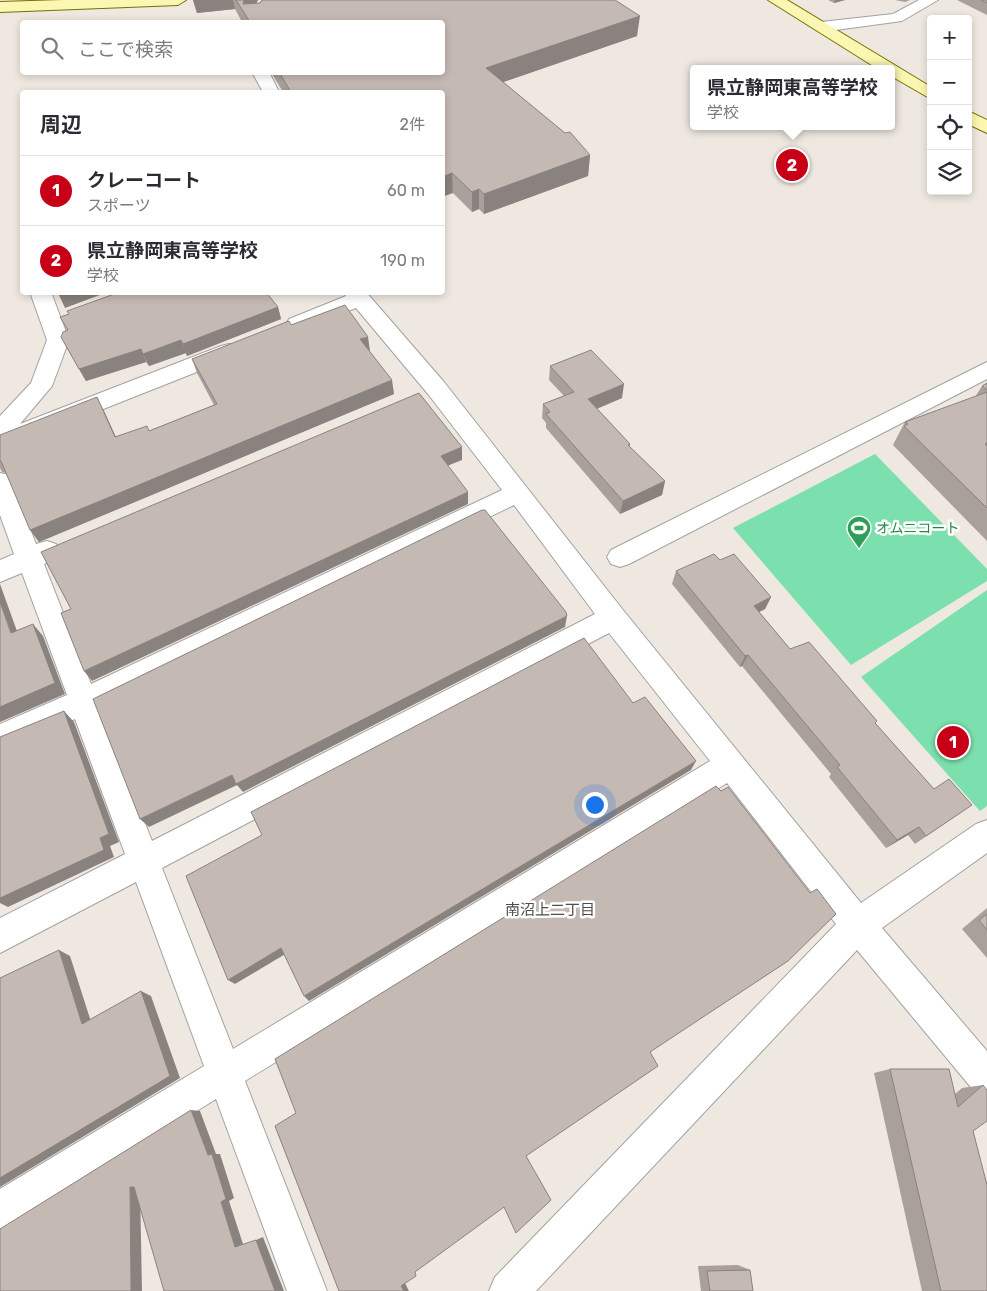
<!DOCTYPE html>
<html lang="ja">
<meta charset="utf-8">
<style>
body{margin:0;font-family:Rubik,"Noto Sans JP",sans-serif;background:#f2f2f3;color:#2b2b33}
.controls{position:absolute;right:15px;top:15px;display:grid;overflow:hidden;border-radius:5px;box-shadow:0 2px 8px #0003}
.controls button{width:45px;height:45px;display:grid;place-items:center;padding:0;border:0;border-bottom:1px solid #e1e1e2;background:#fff;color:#2b2b33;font:25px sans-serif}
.you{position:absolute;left:594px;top:804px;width:18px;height:18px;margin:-12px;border:4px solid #fff;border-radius:50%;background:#1a73e8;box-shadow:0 0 0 8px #1a73e833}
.badge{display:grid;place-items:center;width:32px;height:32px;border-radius:50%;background:#c70018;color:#fff;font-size:16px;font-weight:700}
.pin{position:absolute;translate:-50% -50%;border:2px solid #fff;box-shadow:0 1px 5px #0006}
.popup{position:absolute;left:690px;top:65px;width:205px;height:65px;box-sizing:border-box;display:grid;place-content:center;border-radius:5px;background:#fff;filter:drop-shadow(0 1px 4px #0005);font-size:16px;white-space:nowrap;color:#7c7c81}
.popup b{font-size:19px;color:#2b2b33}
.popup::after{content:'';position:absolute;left:50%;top:100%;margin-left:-10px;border:10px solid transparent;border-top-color:#fff}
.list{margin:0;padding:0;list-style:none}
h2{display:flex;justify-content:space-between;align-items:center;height:65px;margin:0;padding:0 20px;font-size:21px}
h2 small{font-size:16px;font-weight:400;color:#7c7c81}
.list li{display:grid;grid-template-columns:32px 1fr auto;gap:15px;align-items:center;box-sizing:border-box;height:70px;padding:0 20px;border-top:1px solid #e1e1e2}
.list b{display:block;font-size:19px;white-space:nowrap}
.list p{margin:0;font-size:16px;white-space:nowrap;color:#7c7c81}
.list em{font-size:16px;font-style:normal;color:#7c7c81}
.icon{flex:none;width:28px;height:28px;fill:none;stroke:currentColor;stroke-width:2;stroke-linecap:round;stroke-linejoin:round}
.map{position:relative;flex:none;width:987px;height:1291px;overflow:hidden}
.search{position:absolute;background:#fff;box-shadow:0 2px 8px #0003;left:20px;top:20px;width:425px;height:55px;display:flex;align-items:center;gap:12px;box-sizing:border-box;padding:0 18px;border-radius:5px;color:#7c7c81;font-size:19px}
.panel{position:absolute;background:#fff;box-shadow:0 2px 8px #0003;left:20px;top:90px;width:425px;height:205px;border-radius:5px}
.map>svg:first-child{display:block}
.pitch{fill:#7be0ad}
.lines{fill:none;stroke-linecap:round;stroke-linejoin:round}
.street-casing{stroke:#a2a2a2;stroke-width:2}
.secondary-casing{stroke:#747201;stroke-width:2}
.street{fill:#fff;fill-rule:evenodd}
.secondary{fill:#fbf6b1;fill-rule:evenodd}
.wall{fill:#a99f9b}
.shaded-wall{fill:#8a827e}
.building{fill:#c5b9b4;stroke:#8a827e}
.labels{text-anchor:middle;stroke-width:5;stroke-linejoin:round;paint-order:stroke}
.leisure-label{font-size:14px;fill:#27864d;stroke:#fff;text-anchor:start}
.neighbourhood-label{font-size:15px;fill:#4e4e4e;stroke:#fff}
</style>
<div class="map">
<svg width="987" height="1291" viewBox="0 0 987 1291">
<rect width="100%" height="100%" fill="#eee8e0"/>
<path class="pitch" d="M 875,454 L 987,569 L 987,581 L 851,665 L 733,528 Z
M 987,590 L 987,806 L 980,811 L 861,677 Z"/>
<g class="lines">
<defs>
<path id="street" d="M 919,0 L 938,0 L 902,21 L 821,32 L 813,27 L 821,22 L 893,14 Z
M 252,72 L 269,72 L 279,92 L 263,92 Z
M 30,292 L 51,292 L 69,340 L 52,386 L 20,424 L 221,346 L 229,344 L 237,346 L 240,351 L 237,356 L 0,450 L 0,416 L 31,383 L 47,340 Z
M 344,292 L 366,292 L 444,382 L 623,610 L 861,903 L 976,824 L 987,820 L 987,853 L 882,928 L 987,1051 L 987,1096 L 974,1091 L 857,950 L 536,1291 L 489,1291 L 495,1277 L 836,924 L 727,783 L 245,1081 L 327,1291 L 287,1291 L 216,1099 L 14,1225 L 0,1230 L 0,1189 L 204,1066 L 136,882 L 0,953 L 0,918 L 125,854 L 75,719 L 0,751 L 0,724 L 67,695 L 22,573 L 0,582 L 0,560 L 14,554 L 0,515 L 0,473 L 9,475 L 12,482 L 36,544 L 47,541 L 56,544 L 60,551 L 56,558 L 44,564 L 91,684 L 502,490 L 428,394 L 356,308 L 297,331 L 289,329 L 286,324 L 289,319 L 346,296 ZM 514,505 L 595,614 L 152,841 L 100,708 ZM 609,633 L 710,761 L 233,1049 L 162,868 Z
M 987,362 L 987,379 L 629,564 L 620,567 L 611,564 L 607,557 L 611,550 Z"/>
<path id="secondary" d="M 62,0 L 186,0 L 178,5 L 0,12 L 0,2 Z
M 768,0 L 787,0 L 931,87 L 931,99 L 891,76 L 891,69 L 878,69 Z
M 968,111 L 987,120 L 987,133 L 968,124 Z"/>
</defs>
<use href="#street" class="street-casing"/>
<use href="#secondary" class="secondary-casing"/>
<use href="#street" class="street"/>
<use href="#secondary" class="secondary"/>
</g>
<path class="wall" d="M 193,0 L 258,0 L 256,3 L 637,36 L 503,82 L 590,155 L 588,176 L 484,214 L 479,209 L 472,212 L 453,193 L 442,92 L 283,92 L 271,72 L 442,72 L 442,22 L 242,22 L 235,9 L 197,13 Z
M 828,0 L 845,0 L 834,3 Z
M 895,0 L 910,0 L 905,2 Z
M 957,0 L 987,0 L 987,15 Z
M 278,307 L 281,319 L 187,356 L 186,353 L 149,366 L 146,362 L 86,381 L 61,337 L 67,330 L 60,317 Z
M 291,325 L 370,351 L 369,351 L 394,394 L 39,542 L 6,473 L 2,472 L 0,468 L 0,435 L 104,411 L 116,437 L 149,431 L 214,405 L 197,373 L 192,359 Z
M 550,366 L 622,398 L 597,409 L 630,444 L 630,447 L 665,481 L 662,495 L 620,514 L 546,428 L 546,423 L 542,418 L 543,404 L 564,396 L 549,380 Z
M 987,383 L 987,541 L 893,445 L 895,441 L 905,422 L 975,397 L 982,386 Z
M 720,560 L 771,597 L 765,609 L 759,612 L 790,649 L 877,721 L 875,723 L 934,789 L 972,805 L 915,844 L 908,835 L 886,848 L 829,777 L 831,774 L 742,666 L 740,667 L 672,584 L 676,571 Z
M 987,908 L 987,958 L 962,929 Z
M 890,1069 L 955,1094 L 962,1088 L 983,1085 L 973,1131 L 987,1291 L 922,1291 L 874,1073 Z
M 738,1265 L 750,1270 L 753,1291 L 701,1291 L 698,1266 Z"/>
<path class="shaded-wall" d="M 193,0 L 233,0 L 235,9 L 197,13 Z
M 244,0 L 258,0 L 248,20 L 243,4 Z
M 835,0 L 845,0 L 834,3 Z
M 640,16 L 637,36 L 486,88 L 486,68 Z
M 590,155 L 588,176 L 484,214 L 484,194 Z
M 452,173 L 453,193 L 442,197 L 442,177 Z
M 479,189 L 479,209 L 472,212 L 472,192 Z
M 65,292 L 108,292 L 65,308 L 59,295 Z
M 278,307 L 281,319 L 187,356 L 183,344 Z
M 368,337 L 370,351 L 363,353 L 360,339 Z
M 181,340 L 186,353 L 149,366 L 143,354 Z
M 141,349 L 146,362 L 86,381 L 79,369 Z
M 392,380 L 394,394 L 39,542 L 30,530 Z
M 624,384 L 622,398 L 586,413 L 588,399 Z
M 97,397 L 104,411 L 122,451 L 115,437 Z
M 462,447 L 462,460 L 442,468 L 441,456 Z
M 665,481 L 662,495 L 620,514 L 623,501 Z
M 468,492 L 468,504 L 92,681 L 84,671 Z
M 0,584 L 22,645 L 11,633 L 0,602 Z
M 771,597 L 765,609 L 748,618 L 754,606 Z
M 567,616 L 565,627 L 243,792 L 237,785 L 149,827 L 140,819 Z
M 33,624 L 43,636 L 65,694 L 0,722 L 0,707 Z
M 748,655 L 742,666 L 740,667 L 745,656 Z
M 64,711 L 74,722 L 119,842 L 110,846 L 114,857 L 8,907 L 0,903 L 0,898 L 100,838 Z
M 696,761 L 691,770 L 309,1001 L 304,996 Z
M 919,827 L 908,835 L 886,848 L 897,840 Z
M 281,948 L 287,953 L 235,984 L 228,980 Z
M 59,950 L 70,956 L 93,1028 L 82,1024 Z
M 141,991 L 151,996 L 180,1078 L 0,1187 L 0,1178 Z
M 191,1110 L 200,1111 L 216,1154 L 220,1154 L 234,1198 L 229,1201 L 243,1244 L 235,1247 L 221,1202 L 208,1155 Z
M 130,1187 L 140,1187 L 142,1291 L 131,1291 Z
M 263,1237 L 284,1291 L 275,1291 L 256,1240 Z
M 404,1281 L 409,1291 L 404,1291 L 401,1286 Z"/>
<path class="building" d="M 236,0 L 244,0 L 243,4 L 260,3 L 262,0 L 615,0 L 640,16 L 486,68 L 565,133 L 570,132 L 590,155 L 484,194 L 479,189 L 472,192 L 452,173 L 442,177 L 442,92 L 291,92 L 279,72 L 442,72 L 442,22 L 250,22 Z
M 981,0 L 987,0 L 987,3 Z
M 57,292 L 65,292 L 59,295 Z
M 120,292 L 266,292 L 278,307 L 183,344 L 181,340 L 143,354 L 141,349 L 79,369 L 61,337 L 63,332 L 68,330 L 60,317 L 69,314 L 67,311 Z
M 345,305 L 368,337 L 360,339 L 392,380 L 30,530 L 1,461 L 0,461 L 0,435 L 97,397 L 115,437 L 147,426 L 149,431 L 217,404 L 192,359 L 289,321 L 291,325 Z
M 591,350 L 624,384 L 588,399 L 630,444 L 628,445 L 665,481 L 623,501 L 546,414 L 550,412 L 543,404 L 574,392 L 550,366 Z
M 987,383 L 987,390 L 982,386 Z
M 987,392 L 987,443 L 985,444 L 987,446 L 987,508 L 904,426 L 908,424 L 905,422 Z
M 419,393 L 462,447 L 441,456 L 468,492 L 84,671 L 61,613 L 71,609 L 41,552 Z
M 482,510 L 485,510 L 566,612 L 567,616 L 236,784 L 232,775 L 140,819 L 93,699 Z
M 714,554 L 720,560 L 734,554 L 771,597 L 754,606 L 790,649 L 809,642 L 877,721 L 875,723 L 934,789 L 949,779 L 972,805 L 926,836 L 919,827 L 897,840 L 837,767 L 840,765 L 748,655 L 745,656 L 676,571 Z
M 0,602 L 11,633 L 33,624 L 55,683 L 0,707 Z
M 584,638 L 633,703 L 645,697 L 696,761 L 304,996 L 281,948 L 228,980 L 186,876 L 262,835 L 251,812 Z
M 64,711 L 109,834 L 100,838 L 104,850 L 0,898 L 0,737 Z
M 716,786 L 721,791 L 728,787 L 810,893 L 817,889 L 836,914 L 788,961 L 650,1052 L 658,1066 L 526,1156 L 551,1200 L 516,1233 L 504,1207 L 415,1272 L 416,1276 L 401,1286 L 404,1291 L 339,1291 L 275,1126 L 296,1113 L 275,1059 Z
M 987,914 L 987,930 L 979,920 Z
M 59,950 L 82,1024 L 141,991 L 170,1076 L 0,1178 L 0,978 Z
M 890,1069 L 949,1069 L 958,1107 L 983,1085 L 987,1090 L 987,1121 L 973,1131 L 987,1185 L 987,1291 L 941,1291 Z
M 191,1110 L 208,1155 L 212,1154 L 226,1199 L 221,1202 L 235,1247 L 256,1240 L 275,1291 L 164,1291 L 134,1187 L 130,1187 L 131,1291 L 0,1291 L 0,1229 Z
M 750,1270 L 753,1291 L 710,1291 L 707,1271 Z"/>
<defs>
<symbol id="stadium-pin" viewBox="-11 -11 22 30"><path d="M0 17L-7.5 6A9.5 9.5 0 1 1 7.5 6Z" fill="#2e9e5b" stroke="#fff"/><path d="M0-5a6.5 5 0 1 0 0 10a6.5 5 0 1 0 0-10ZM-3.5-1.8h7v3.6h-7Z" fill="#fff"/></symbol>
</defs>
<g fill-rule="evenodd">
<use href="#stadium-pin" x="845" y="514" width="28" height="38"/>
</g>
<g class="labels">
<g class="leisure-label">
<text x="876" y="533">オムニコート</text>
</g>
<g class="neighbourhood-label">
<text x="550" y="915">南沼上二丁目</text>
</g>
</g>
</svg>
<div class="controls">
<button>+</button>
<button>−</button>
<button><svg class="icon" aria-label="locate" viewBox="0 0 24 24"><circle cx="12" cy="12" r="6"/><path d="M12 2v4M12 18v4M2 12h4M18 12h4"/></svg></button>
<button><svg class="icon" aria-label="layers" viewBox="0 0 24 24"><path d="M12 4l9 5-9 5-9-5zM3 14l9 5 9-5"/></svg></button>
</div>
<div class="you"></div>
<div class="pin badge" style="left:953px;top:742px">1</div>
<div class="pin badge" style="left:792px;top:165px">2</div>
<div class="popup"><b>県立静岡東高等学校</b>学校</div>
<div class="search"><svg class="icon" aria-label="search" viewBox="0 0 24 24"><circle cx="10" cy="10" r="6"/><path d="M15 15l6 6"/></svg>ここで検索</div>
<section class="panel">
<h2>周辺<small>2件</small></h2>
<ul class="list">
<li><span class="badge">1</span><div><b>クレーコート</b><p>スポーツ</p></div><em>60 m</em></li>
<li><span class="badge">2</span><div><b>県立静岡東高等学校</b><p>学校</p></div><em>190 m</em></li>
</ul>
</section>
</div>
